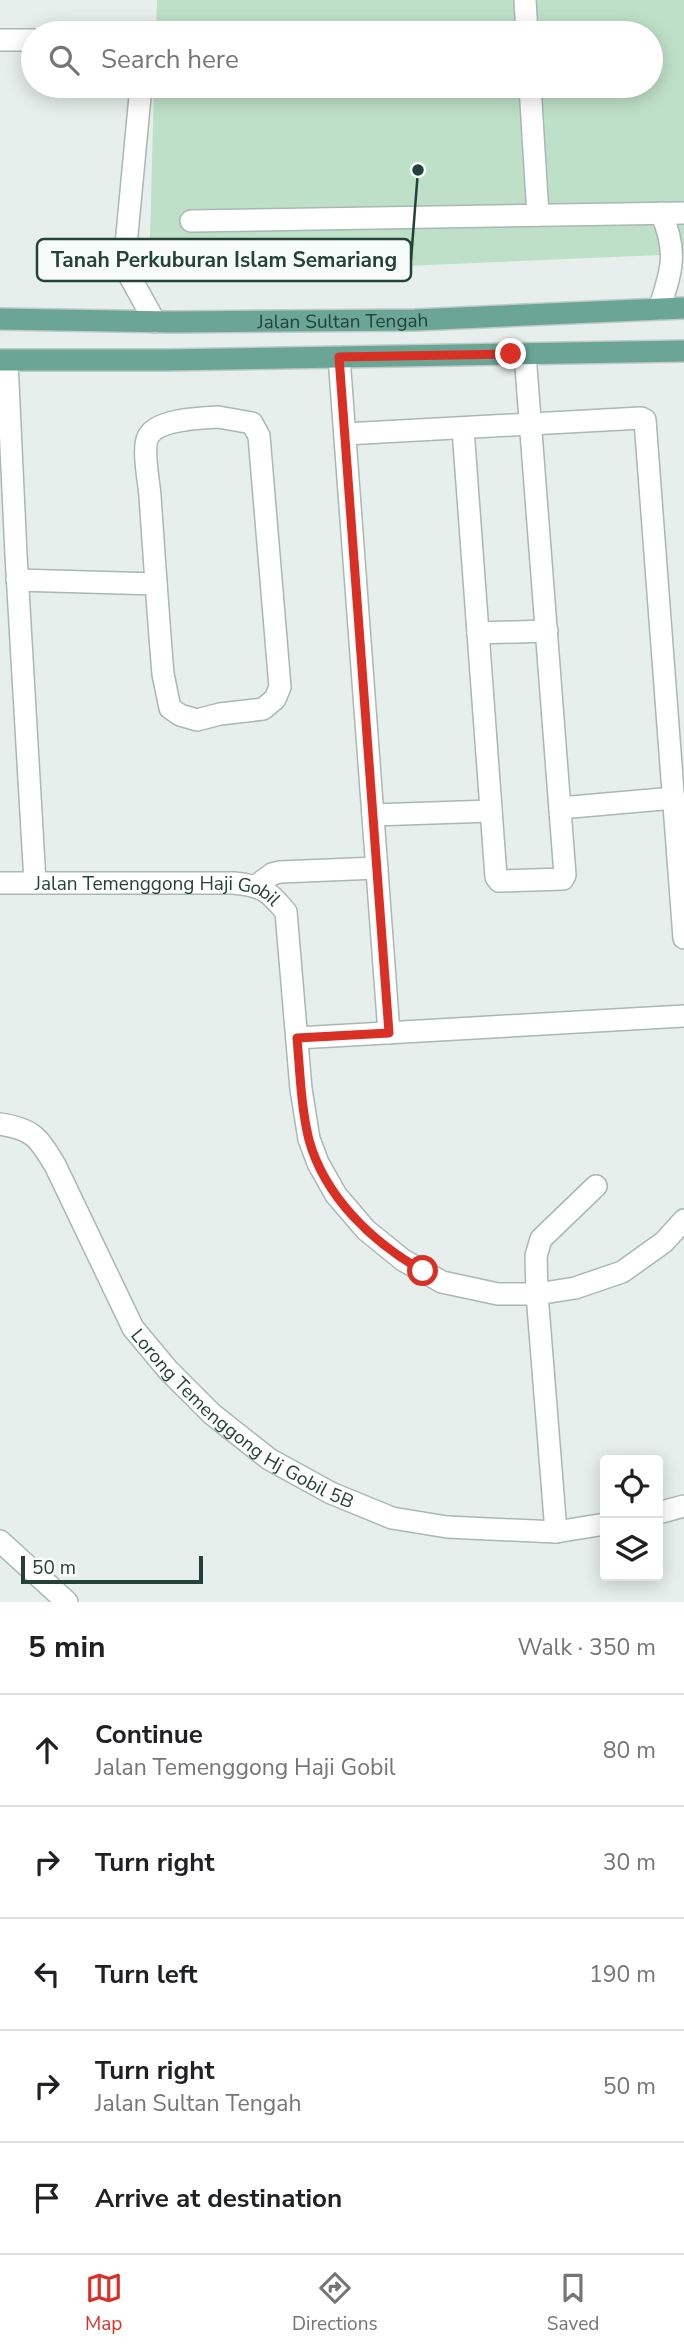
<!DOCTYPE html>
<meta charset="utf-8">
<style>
body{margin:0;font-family:"Nunito Sans",sans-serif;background:#f6f6f6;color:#202124}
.controls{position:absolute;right:21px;bottom:21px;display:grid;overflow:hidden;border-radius:7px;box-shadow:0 4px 18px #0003}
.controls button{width:63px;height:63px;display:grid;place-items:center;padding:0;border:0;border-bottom:2px solid #e0e0e0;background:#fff;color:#202124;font:35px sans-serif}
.scale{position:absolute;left:21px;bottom:18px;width:182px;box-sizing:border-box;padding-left:7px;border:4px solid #24423a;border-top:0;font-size:19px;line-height:24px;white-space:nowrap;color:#24423a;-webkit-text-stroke:5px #f7fbf9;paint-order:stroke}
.stop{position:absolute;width:21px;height:21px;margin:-16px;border:5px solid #d93025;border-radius:50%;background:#fff}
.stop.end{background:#d93025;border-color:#fff;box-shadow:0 2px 7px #0008}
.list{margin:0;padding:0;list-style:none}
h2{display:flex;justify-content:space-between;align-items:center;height:91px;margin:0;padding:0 28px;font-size:30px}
h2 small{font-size:23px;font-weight:400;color:#757577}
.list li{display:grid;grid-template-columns:46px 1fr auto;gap:21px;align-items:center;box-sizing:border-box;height:112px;padding:0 28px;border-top:2px solid #e0e0e0}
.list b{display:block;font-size:26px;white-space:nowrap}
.list p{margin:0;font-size:23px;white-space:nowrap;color:#757577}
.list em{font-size:23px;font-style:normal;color:#757577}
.icon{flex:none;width:38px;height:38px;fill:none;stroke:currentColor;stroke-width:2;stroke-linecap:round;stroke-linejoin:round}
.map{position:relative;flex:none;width:684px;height:1602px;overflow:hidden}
.search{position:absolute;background:#fff;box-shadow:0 4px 18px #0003;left:21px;right:21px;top:21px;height:77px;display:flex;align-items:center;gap:18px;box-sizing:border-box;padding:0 24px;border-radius:38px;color:#757577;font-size:26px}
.sheet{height:651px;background:#fff}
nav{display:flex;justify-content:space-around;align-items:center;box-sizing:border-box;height:98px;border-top:2px solid #e0e0e0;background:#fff;font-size:19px;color:#757577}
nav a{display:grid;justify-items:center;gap:4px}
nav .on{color:#d93025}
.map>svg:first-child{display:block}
.green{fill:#bfe0c8}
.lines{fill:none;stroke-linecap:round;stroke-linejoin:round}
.minor-casing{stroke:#a8b8b2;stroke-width:24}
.major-casing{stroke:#c2cac8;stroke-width:24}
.minor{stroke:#fff;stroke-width:21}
.major{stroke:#6aa596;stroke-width:21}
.route{stroke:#d93025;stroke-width:9}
.labels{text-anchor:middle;stroke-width:6;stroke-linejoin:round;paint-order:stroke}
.street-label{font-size:19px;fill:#24423a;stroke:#f7fbf9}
.leader{fill:none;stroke:#24423a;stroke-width:2.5}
.callout-dot{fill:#24423a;stroke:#f7fbf9;stroke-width:2.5}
.callout{fill:#f7fbf9;stroke:#24423a;stroke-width:2.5}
.callout-label{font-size:21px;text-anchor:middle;font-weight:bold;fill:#24423a}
</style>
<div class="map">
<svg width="684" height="1602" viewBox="0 0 684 1602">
<rect width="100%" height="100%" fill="#e6efeb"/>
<path class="green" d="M 157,0 L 684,0 L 684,254 L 149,277 L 154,86 L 651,86 L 651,33 L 156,33 Z"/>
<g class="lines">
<defs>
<g id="minor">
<path d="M 525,0 L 527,33"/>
<path d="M 0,40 L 33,40"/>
<path d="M 141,86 L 124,266 L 155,322"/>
<path d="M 530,86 L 538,215"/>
<path d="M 191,221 L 684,213"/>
<path d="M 659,309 C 672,271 678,251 661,213"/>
<path d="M 339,357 L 389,1033"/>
<path d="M 7,361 L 16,555 L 35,882"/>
<path d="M 218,417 L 252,423 L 259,436 L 280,687 L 275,699 L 263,709 L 220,714 L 197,720 L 180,715 L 170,708 L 163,674 C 158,614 154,555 150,496 C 149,482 142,449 148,437 C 157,419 200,418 218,417 Z"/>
<path d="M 463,429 L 496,877 L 499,881 L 563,879 L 565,875 L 525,354"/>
<path d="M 345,434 L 641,418 L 645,420 L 684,938"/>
<path d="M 17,580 L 156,584"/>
<path d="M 478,633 L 547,631"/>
<path d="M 560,808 L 674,798"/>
<path d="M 373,815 L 491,811"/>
<path id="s1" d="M 0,883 L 234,883 C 262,886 268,890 286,912 L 301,1089 L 309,1139 L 318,1163 L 336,1195 L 366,1230 L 403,1260 L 442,1282 L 498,1294 L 537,1294 L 575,1288 L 622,1272 L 664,1242 L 684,1220"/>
<path d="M 256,886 L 272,874 L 280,872 L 377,868"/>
<path d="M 297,1038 L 684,1016"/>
<path id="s2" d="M 0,1124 C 33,1129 38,1137 55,1165 L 133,1328 L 168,1370 L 212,1414 L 269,1459 L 331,1493 L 392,1518 L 447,1527 L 556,1532 L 605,1524"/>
<path d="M 658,1513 L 684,1506"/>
<path d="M 556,1532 L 537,1294 L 536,1256 L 541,1239 L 596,1186"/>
<path d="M 0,1541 L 67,1602"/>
</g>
<g id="major">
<path id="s3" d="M 0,319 L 173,322 L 415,320 L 684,308"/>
<path d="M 0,360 L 166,360 L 684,351"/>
</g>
</defs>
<use href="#minor" class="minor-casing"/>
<use href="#major" class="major-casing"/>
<use href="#minor" class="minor"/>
<use href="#major" class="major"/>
</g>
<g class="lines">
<path class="route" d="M 423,1271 C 372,1242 325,1197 309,1140 C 301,1107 300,1072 297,1038 L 389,1033 L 339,357 L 511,354"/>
</g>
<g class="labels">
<g class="street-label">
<text dy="7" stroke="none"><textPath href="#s3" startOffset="343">Jalan Sultan Tengah</textPath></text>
<text dy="7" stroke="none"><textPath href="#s1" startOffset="159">Jalan Temenggong Haji Gobil</textPath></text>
<text dy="7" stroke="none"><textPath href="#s2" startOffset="397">Lorong Temenggong Hj Gobil 5B</textPath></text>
</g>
</g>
<path class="leader" d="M418 170L411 260"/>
<circle class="callout-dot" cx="418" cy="170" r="7"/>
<rect class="callout" x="37" y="239" width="374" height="42" rx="7"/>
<g class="callout-label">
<text x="224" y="267">Tanah Perkuburan Islam Semariang</text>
</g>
</svg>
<div class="controls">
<button><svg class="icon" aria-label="locate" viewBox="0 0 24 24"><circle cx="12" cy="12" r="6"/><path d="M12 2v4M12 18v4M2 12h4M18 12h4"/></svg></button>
<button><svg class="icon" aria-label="layers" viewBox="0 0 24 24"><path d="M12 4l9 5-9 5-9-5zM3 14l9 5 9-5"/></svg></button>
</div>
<div class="scale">50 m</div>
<div class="stop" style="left:423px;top:1271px"></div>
<div class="stop end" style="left:511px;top:354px"></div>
<div class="search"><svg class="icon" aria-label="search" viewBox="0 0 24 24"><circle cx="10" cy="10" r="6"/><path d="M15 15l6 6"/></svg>Search here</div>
</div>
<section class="sheet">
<h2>5 min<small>Walk · 350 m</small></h2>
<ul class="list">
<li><svg class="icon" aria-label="ahead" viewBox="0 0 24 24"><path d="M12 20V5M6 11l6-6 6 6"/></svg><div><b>Continue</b><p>Jalan Temenggong Haji Gobil</p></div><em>80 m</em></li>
<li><svg class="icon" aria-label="right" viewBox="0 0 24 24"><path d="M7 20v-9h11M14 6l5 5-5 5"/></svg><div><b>Turn right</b></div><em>30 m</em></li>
<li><svg class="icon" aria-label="left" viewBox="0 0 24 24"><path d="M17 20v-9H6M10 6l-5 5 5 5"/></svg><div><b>Turn left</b></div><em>190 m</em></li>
<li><svg class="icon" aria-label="right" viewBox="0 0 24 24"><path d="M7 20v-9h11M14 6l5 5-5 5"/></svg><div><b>Turn right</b><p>Jalan Sultan Tengah</p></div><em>50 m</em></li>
<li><svg class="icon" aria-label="arrive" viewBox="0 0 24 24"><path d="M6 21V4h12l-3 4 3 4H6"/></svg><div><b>Arrive at destination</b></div></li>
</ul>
</section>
<nav>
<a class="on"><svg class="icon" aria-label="map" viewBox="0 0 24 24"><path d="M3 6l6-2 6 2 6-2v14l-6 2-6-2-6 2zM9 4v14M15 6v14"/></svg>Map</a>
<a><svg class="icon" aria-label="directions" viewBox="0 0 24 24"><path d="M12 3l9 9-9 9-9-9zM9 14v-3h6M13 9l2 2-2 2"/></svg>Directions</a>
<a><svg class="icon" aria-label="saved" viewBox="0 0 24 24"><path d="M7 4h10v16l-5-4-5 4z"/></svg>Saved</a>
</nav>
